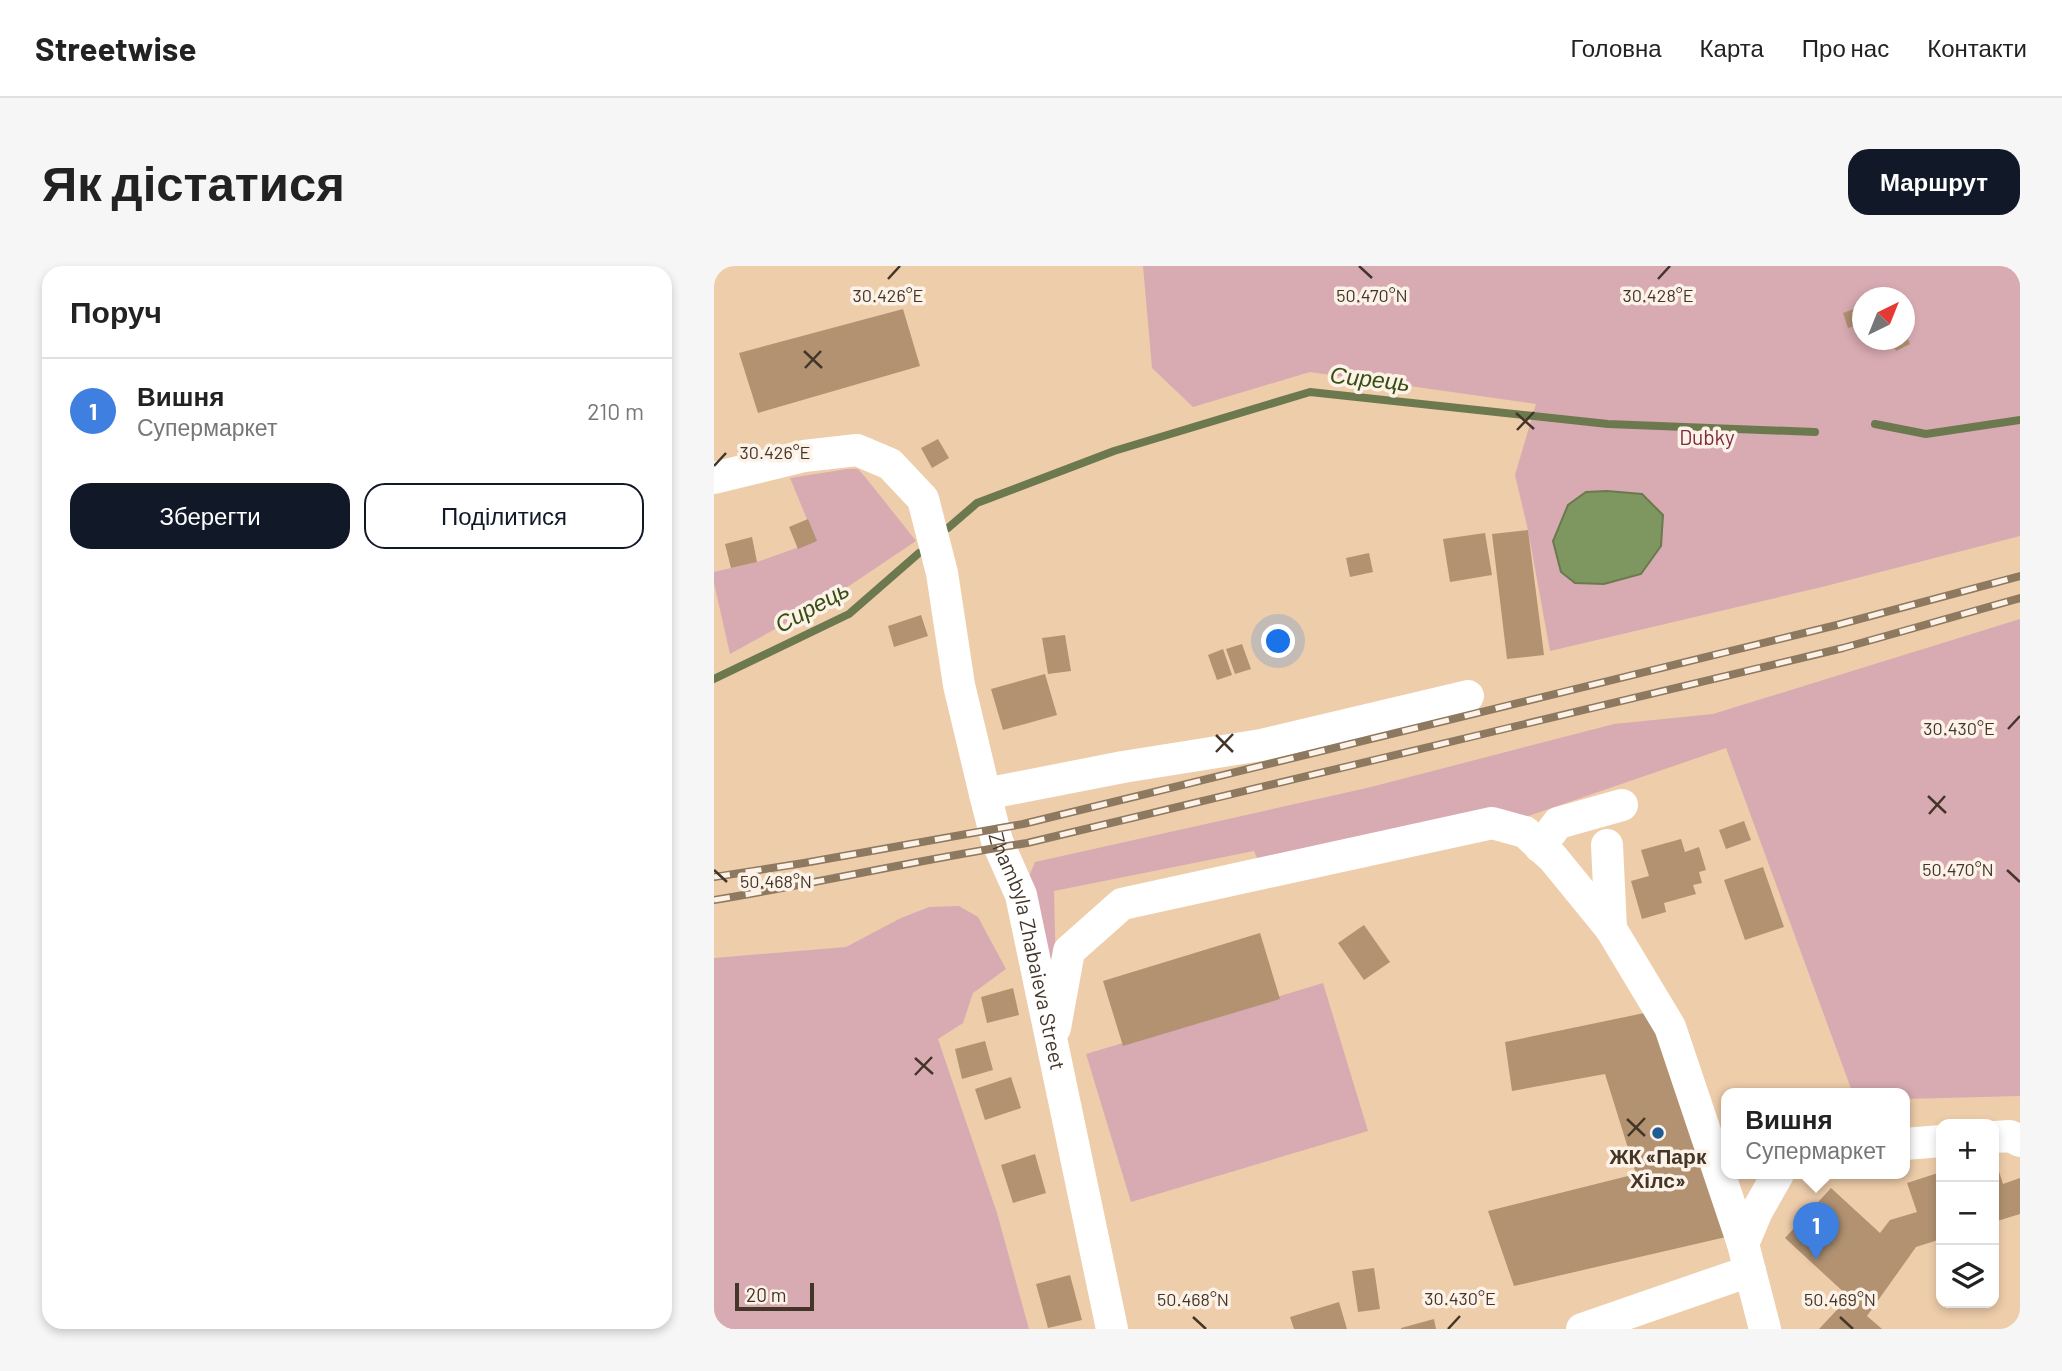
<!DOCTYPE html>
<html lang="uk">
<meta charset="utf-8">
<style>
body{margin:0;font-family:Barlow,sans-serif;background:#f6f6f6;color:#222}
.controls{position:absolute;right:21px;bottom:21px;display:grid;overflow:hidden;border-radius:14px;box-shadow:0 4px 10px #0003}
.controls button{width:63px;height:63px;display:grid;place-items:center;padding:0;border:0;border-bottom:2px solid #e0e0e0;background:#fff;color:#222;font:35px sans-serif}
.compass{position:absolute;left:1138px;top:21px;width:63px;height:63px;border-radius:50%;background:#fff;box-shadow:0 4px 10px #0003;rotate:43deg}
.scale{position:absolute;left:21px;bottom:18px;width:79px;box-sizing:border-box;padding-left:7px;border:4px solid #433628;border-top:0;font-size:19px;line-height:24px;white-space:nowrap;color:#433628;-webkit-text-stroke:5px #fdf2e8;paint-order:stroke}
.you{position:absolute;left:565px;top:376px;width:24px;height:24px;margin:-18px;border:5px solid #fff;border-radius:50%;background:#1a73e8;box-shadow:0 0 0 10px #1a73e833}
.badge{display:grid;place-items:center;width:46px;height:46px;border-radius:50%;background:#111827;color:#fff;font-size:23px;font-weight:700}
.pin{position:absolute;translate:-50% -58px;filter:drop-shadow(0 2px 4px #0008)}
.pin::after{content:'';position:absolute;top:37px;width:24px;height:21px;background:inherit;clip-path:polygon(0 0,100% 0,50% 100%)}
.popup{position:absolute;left:1007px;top:822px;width:189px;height:91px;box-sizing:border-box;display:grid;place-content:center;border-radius:14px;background:#fff;filter:drop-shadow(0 2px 5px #0005);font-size:23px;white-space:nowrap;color:#767676}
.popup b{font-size:26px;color:#222}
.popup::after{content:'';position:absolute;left:50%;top:100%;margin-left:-14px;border:14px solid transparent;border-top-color:#fff}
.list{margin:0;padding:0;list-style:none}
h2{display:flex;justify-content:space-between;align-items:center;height:91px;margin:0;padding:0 28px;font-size:30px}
h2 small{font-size:23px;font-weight:400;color:#767676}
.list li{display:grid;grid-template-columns:46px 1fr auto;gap:21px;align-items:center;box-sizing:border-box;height:105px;padding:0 28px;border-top:2px solid #e0e0e0}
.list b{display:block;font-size:26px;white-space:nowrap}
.list p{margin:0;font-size:23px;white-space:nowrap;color:#767676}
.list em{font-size:23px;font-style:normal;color:#767676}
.actions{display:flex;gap:14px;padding:21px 28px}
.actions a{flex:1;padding:16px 0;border:2px solid #111827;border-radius:21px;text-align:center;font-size:24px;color:#111827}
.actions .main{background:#111827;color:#fff}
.icon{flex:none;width:38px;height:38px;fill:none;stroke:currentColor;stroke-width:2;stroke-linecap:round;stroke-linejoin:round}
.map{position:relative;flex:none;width:1306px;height:1063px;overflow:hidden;border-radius:21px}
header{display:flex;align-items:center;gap:42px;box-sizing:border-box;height:98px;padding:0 35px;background:#fff;border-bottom:2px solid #e0e0e0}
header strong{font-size:33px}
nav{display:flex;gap:38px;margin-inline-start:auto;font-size:24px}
.intro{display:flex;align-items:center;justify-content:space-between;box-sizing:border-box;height:168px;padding:0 42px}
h1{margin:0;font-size:49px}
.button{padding:18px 32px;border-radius:21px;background:#111827;color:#fff;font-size:24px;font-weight:700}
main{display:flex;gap:42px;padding:0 42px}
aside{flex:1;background:#fff;border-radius:21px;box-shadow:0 4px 10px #0003}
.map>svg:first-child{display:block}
.green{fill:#d8abb2;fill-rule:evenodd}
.water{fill:#7e9660;stroke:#6c794f;stroke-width:2}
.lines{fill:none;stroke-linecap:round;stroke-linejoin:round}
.stream{stroke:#6c794f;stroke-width:8}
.building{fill:#b29271}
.minor{stroke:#fff;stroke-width:32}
.rail-casing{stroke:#8d7860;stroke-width:8}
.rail{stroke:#fdf2e8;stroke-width:5;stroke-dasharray:16;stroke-linecap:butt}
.ticks{fill:none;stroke:#433628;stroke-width:2.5}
.poi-dot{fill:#1d5d93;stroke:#fdf2e8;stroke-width:2.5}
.labels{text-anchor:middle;stroke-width:7;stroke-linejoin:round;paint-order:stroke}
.park-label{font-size:21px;fill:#7c2d41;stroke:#fdf2e8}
.street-label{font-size:21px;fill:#433628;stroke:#fdf2e8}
.poi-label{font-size:21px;font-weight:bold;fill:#433628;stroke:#fdf2e8}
.water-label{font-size:23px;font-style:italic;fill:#374e12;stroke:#fdf2e8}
.ticks-label{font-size:18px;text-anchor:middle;fill:#433628;stroke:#fdf2e8;stroke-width:7;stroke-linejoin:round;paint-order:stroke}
</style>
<header>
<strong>Streetwise</strong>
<nav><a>Головна</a><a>Карта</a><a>Про нас</a><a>Контакти</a></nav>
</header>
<div class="intro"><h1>Як дістатися</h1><a class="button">Маршрут</a></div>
<main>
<aside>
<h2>Поруч<small></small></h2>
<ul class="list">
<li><span class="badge" style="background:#3f7fe0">1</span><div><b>Вишня</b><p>Супермаркет</p></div><em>210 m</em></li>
</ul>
<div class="actions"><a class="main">Зберегти</a><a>Поділитися</a></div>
</aside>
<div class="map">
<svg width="1306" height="1063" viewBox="0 0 1306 1063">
<rect width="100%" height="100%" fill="#eecdaa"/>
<path class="green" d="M 429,0 L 1306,0 L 1306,270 L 1108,321 L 836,385 L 814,264 L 801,209 L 822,138 L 596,106 L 479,141 L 438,102 ZM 1148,32 L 1190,32 L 1190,74 L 1148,74 Z
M 133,203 L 144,203 L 152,212 L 202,275 L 117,332 L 16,388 L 0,317 L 0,306 L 43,296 L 102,275 L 76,212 Z
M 1306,353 L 1306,830 L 1191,833 L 1191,828 L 1139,828 L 1012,482 L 774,564 L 552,612 L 540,585 L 340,625 L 342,710 L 307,629 L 321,596 L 653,522 L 900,458 L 999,448 Z
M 245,640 L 264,651 L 292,703 L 259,727 L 249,757 L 224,773 L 283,947 L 315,1063 L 0,1063 L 0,692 L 132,681 L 187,652 L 215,641 Z
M 609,717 L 654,865 L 417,936 L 372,788 Z"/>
<path class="water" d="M 893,225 L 928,228 L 949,249 L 947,280 L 927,308 L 890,318 L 861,317 L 847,306 L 839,275 L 854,239 L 872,226 Z"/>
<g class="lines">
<path class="stream" d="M 1161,158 L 1212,168 L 1306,154
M 234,262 L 263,237 L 400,185 L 596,126 L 894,158 L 1101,166
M 0,413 L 135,348 L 205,287"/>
</g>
<path class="building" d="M 1148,40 L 1148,58 L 1134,62 L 1129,47 Z
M 189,43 L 206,100 L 44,147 L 25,87 Z
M 1191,66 L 1196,78 L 1182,85 L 1177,74 L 1191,74 Z
M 224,173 L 235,192 L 218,202 L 207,182 Z
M 94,253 L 103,275 L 84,283 L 75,261 Z
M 814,264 L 830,389 L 793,393 L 778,268 Z
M 771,267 L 778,309 L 736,316 L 729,273 Z
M 38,271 L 43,296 L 17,302 L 11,278 Z
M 655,287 L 659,306 L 636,311 L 632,292 Z
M 207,349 L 214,370 L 180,381 L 174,360 Z
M 351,369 L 357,405 L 334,408 L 328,372 Z
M 528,378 L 537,403 L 521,408 L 512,383 Z
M 509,383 L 518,409 L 503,414 L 494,389 Z
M 331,408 L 343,449 L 289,464 L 277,423 Z
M 1030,555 L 1037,574 L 1012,583 L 1005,564 Z
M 967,573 L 971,586 L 985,581 L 992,604 L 985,606 L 988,617 L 979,619 L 982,628 L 950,637 L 952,646 L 928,653 L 917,615 L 935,610 L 927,584 Z
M 1049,601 L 1070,661 L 1031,674 L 1010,614 Z
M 650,659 L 676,696 L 650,714 L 624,677 Z
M 546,667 L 566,733 L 409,780 L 389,715 Z
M 299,722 L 305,749 L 273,757 L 267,731 Z
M 940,745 L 1012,971 L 800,1020 L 774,945 L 922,908 L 891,808 L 798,825 L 791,776 Z
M 271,775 L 279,804 L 248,813 L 241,783 Z
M 297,811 L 307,842 L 271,854 L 261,823 Z
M 321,888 L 332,927 L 299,937 L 287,899 Z
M 1280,890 L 1289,918 L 1306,912 L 1306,948 L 1280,956 Z
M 1227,906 L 1227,973 L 1202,981 L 1153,1050 L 1168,1063 L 1105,1063 L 1135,1031 L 1071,972 L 1117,922 L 1166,967 L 1176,954 L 1203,946 L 1193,917 Z
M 660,1002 L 666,1043 L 644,1046 L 638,1005 Z
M 356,1009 L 368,1054 L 334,1062 L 322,1018 Z
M 625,1036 L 633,1063 L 580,1063 L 576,1051 Z
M 720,1053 L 722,1063 L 687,1063 L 687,1062 Z"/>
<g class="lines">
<g class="minor">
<path id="s1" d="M 0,212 L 90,190 L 143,184 L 176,198 L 209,233 L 228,307 L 245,419 L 271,528 L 283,575 L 307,629 L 398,1063"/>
<path d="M 271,528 L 409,501 L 547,479 L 754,430"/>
<path d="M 893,579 L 897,663 L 956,761 L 1029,978 L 1051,1063"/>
<path d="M 826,581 L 844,557 L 908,539"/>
<path d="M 341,762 L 355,685 L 408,638 L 778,557 L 811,566 L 839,592 L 897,663"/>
<path d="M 1280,871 L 1296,870 L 1306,875"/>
<path d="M 1191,878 L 1227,875"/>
<path d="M 1029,978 L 1043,945 L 1064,908"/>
<path d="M 868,1063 L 1036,1005"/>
</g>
<defs>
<path id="rail" d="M 0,611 L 90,597 L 309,558 L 1123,359 L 1306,310
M 0,634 C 105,617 208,593 313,577 L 1129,382 L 1306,332"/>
</defs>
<use href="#rail" class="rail-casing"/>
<use href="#rail" class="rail"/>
</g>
<path class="ticks" d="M 645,0 L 658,12M 174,13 L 186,0M 944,13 L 956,0M 90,85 L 108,102M 91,102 L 107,85M 802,147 L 820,163M 803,164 L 820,146M 0,200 L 12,187M 1294,463 L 1306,450M 502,469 L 519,486M 502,486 L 519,468M 1214,530 L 1232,547M 1215,548 L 1231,530M 0,604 L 13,616M 1293,604 L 1306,616M 201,792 L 219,808M 201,809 L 218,791M 913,853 L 931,870M 914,870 L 931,852M 479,1051 L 492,1063M 1126,1051 L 1139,1063M 734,1063 L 746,1050"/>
<circle class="poi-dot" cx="944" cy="867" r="7"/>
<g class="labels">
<g class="park-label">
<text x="993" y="179">Dubky</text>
</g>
<g class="street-label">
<text dy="7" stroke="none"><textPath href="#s1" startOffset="695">Zhambyla Zhabaieva Street</textPath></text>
</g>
<g class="poi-label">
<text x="944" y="898">ЖК «Парк<tspan x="944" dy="24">Хілс»</tspan></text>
</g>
<g class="water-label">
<text transform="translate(656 113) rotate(6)" y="8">Сирець</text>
<text transform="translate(98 341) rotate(-29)" y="8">Сирець</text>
</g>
</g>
<g class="ticks-label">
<text x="658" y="36">50.470°N</text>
<text x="174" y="36">30.426°E</text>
<text x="944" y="36">30.428°E</text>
<text x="61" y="193">30.426°E</text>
<text x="1245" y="469">30.430°E</text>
<text x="1244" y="610">50.470°N</text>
<text x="62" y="622">50.468°N</text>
<text x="746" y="1039">30.430°E</text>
<text x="479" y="1040">50.468°N</text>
<text x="1126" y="1040">50.469°N</text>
</g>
</svg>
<div class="controls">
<button>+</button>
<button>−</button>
<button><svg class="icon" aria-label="layers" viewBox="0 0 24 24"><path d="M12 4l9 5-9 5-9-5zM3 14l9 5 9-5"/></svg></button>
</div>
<svg class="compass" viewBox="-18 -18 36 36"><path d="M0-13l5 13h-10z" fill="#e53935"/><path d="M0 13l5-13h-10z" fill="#767676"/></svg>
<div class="scale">20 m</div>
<div class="you"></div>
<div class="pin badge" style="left:1102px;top:994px;background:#3f7fe0">1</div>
<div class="popup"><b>Вишня</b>Супермаркет</div>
</div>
</main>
